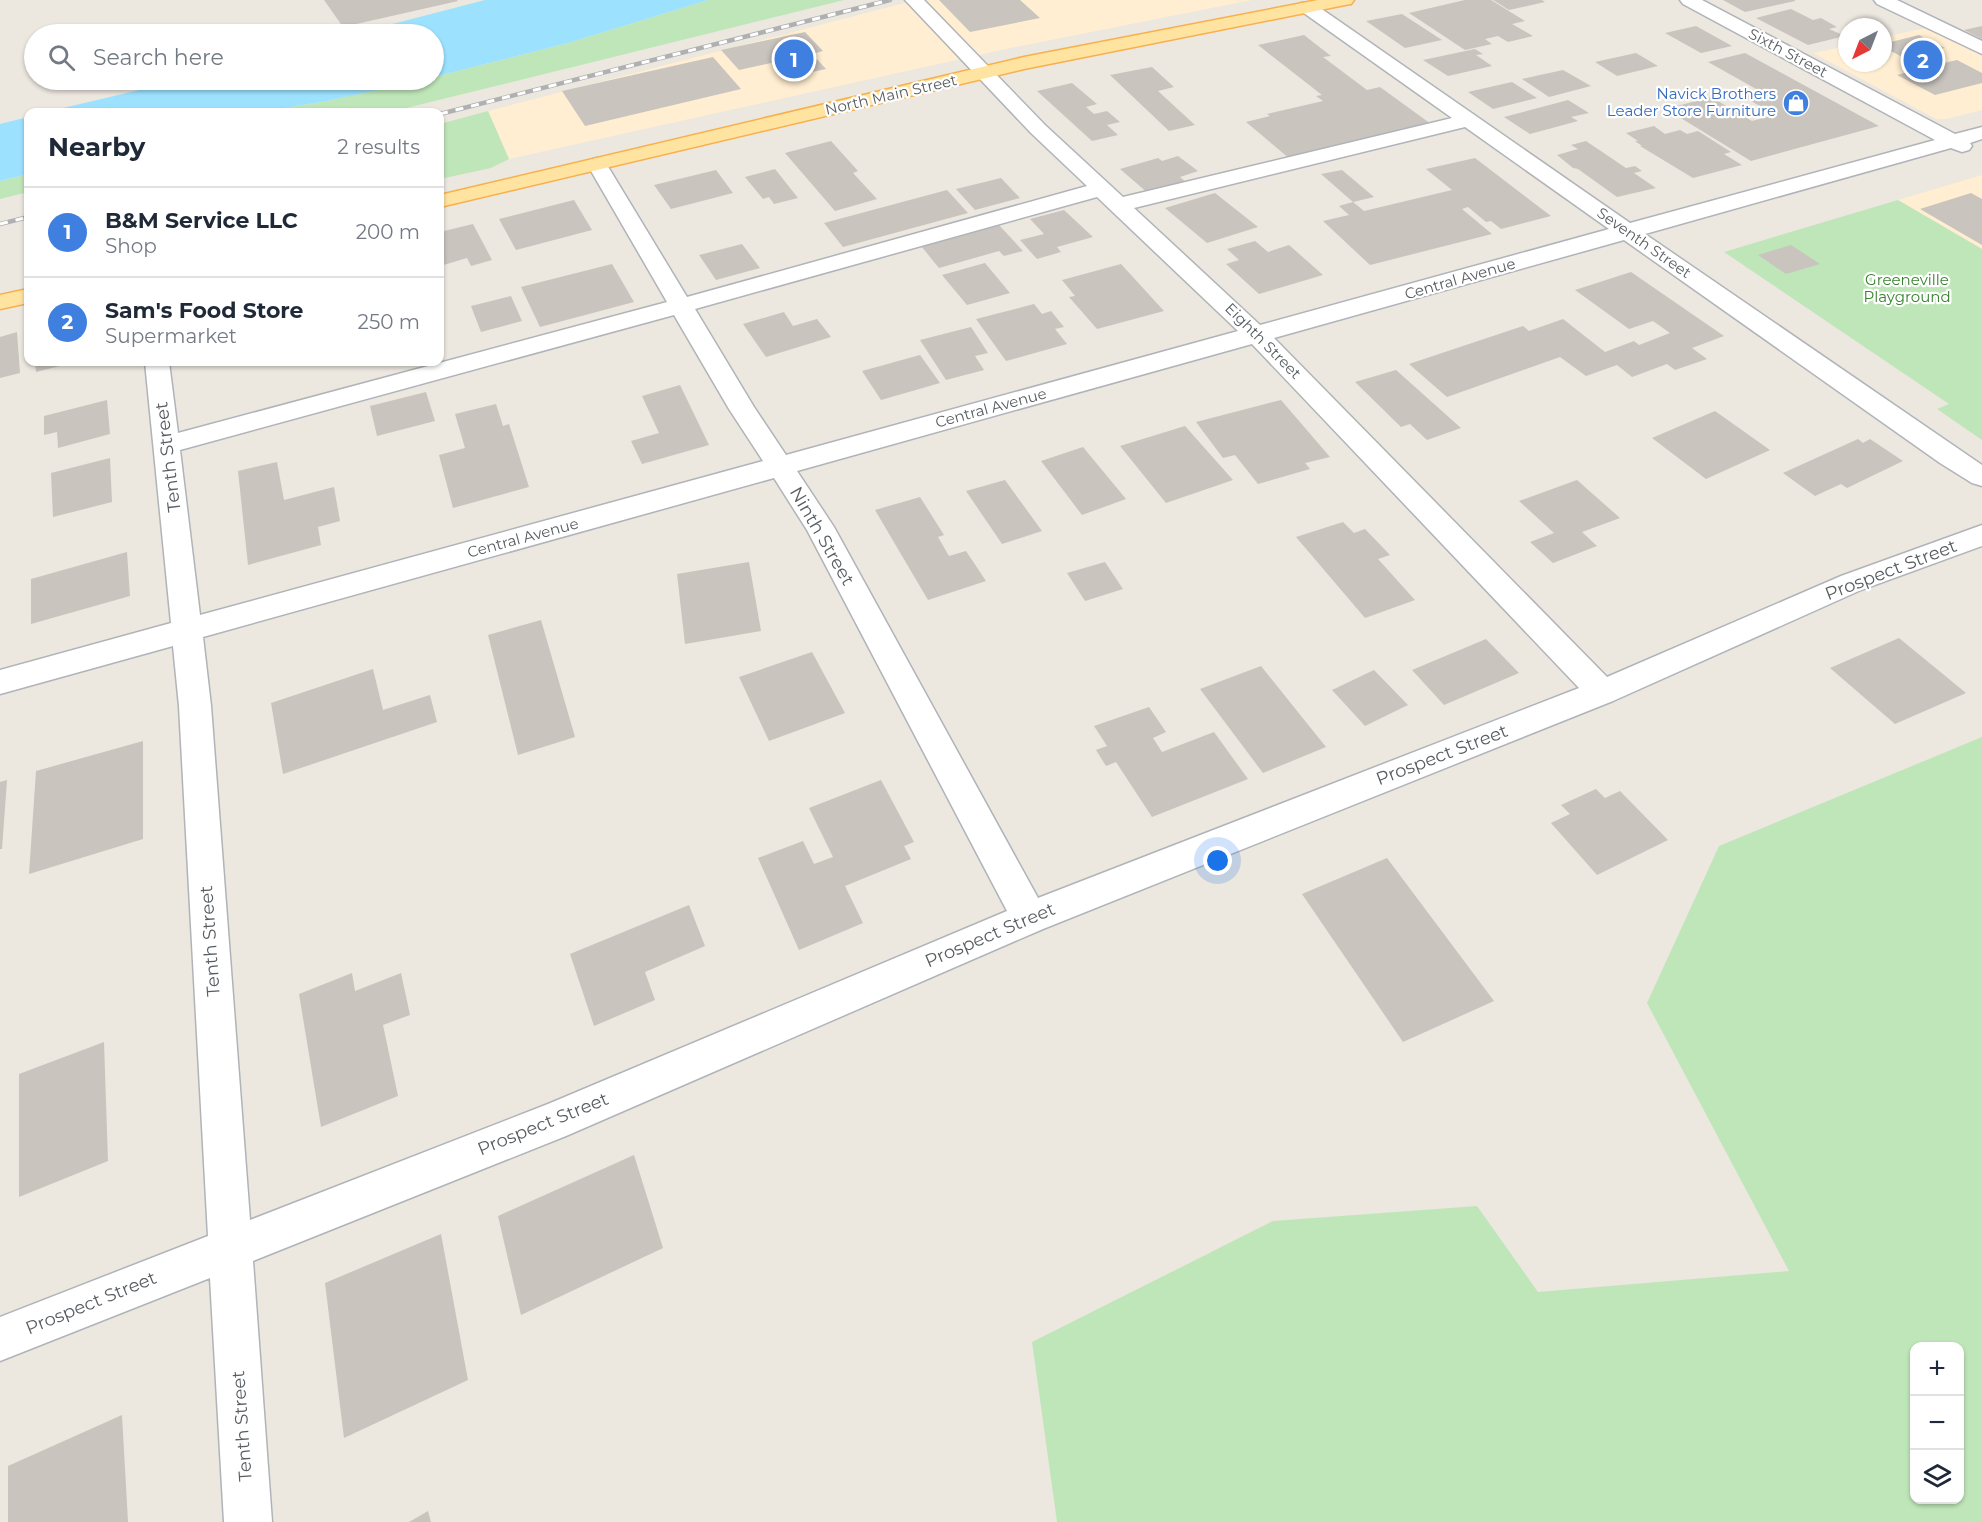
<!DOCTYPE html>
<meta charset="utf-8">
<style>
body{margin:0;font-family:Montserrat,sans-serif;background:#f2f2f3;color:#1f2937}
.controls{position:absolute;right:18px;bottom:18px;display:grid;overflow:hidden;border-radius:12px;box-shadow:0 2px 4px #0004}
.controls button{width:54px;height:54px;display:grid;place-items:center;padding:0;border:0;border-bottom:2px solid #e0e1e3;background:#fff;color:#1f2937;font:30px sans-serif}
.compass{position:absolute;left:1838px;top:18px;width:54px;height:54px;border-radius:50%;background:#fff;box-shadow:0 2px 4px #0004;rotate:222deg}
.you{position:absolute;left:1218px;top:861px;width:21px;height:21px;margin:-15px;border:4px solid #fff;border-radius:50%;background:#1a73e8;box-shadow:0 0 0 9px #1a73e833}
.badge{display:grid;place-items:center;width:39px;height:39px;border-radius:50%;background:#b45309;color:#fff;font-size:20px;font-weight:700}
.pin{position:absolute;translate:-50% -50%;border:3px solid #fff;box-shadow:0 2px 6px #0006}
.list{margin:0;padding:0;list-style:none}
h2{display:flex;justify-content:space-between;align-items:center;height:78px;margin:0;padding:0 24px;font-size:26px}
h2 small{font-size:20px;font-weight:400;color:#747a83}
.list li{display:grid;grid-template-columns:39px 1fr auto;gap:18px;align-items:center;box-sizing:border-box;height:90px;padding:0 24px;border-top:2px solid #e0e1e3}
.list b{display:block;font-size:22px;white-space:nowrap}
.list p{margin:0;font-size:20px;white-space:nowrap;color:#747a83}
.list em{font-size:20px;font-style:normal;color:#747a83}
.icon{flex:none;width:33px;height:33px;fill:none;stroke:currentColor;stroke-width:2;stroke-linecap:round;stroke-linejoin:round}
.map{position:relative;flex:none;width:1982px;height:1522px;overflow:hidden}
.search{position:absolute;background:#fff;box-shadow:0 2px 4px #0004;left:24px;top:24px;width:420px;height:66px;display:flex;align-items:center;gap:15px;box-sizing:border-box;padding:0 21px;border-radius:33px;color:#747a83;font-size:22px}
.panel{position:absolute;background:#fff;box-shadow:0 2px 4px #0004;left:24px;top:108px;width:420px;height:258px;border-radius:12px}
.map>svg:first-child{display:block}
.commercial{fill:#ffeed1}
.green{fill:#bfe6b9;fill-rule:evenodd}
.water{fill:#9ce2ff}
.building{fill:#c9c4be}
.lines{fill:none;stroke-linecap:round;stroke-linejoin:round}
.minor-casing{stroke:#b0b4b8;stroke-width:3}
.major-casing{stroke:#f8b04c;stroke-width:3}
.minor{fill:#fff;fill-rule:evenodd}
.major{fill:#ffe3a1;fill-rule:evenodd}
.rail-casing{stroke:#afb0b1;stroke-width:4.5}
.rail{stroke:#fff;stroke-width:3;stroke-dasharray:8;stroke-linecap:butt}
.labels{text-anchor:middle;stroke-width:4.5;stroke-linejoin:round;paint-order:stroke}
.far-street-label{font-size:15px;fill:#585d61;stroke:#fff}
.far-shop-label{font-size:15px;fill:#366cbe;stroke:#fff;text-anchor:end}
.far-park-label{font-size:15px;fill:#36822e;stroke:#fff}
.street-label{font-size:18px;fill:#585d61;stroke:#fff}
</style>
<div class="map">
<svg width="1982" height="1522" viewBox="0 0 1982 1522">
<rect width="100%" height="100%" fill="#ece7df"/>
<path class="commercial" d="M 916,0 L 1252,0 L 1011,48 L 509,159 L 488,111 Z
M 1926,28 L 1982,55 L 1982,110 L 1946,119 L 1936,119 L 1813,53 L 1847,46 L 1847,63 L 1883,63 L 1883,37 Z
M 1982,175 L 1982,249 L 1898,200 Z"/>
<path class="green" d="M 708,0 L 844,0 L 390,112 L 259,112 L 327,101 L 419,80 L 434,80 L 434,77 L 568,43 Z
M 488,111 L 509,159 L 491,168 L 440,179 L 440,124 Z
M 28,174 L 28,192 L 0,199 L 0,181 Z
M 1898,200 L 1982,249 L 1982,440 L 1937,409 L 1949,404 L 1724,252 Z
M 1982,737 L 1982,1522 L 1057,1522 L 1032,1342 L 1273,1221 L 1477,1206 L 1538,1292 L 1789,1271 L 1647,1003 L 1719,846 ZM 1914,1346 L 1960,1346 L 1960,1500 L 1914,1500 Z"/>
<path class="water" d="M 485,0 L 708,0 L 568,43 L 434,77 L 434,34 L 354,34 Z
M 182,80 L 422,80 L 327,101 L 259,112 L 46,112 Z
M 28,117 L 28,174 L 0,181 L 0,124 Z"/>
<path class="building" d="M 324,0 L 457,0 L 458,1 L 343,27 Z
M 939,0 L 1020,0 L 1040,18 L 970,32 Z
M 1465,0 L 1491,0 L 1525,21 L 1512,24 L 1533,36 L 1508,42 L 1498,36 L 1485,39 L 1492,44 L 1465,50 L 1409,13 Z
M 1493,0 L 1542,0 L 1545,2 L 1509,10 Z
M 1723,0 L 1795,0 L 1795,1 L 1745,12 Z
M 1791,9 L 1813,20 L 1821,18 L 1837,27 L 1829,29 L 1845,36 L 1808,45 L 1756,18 Z
M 1402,14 L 1442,40 L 1405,48 L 1366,21 Z
M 1696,26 L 1732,46 L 1701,53 L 1665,33 Z
M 1982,26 L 1982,39 L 1964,30 Z
M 805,32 L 823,51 L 812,54 L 826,69 L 798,75 L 784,60 L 739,70 L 721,50 Z
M 1304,35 L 1331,56 L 1323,57 L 1367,90 L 1380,87 L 1431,124 L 1290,159 L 1246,122 L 1270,116 L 1267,114 L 1323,101 L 1316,96 L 1322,95 L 1258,45 Z
M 1919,35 L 1945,48 L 1923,53 L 1944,63 L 1957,60 L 1982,73 L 1982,83 L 1935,95 L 1897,75 L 1924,68 L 1883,47 L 1883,44 Z
M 1475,49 L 1483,54 L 1476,55 L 1492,66 L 1448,76 L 1423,60 Z
M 1636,53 L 1658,66 L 1617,76 L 1595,62 Z
M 1745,53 L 1879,126 L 1751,161 L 1666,109 L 1711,97 L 1752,121 L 1775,115 L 1741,95 L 1758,90 L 1708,62 Z
M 713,57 L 741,89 L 585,126 L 562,91 Z
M 1152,67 L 1174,87 L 1158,91 L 1195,125 L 1169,131 L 1110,75 Z
M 1563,70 L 1591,86 L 1549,97 L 1522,79 Z
M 1512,82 L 1537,98 L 1493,109 L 1468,92 Z
M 1072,83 L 1097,104 L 1086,107 L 1094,114 L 1107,111 L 1120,122 L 1107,125 L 1118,135 L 1092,141 L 1037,91 Z
M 1568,100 L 1589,113 L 1571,117 L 1578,121 L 1530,134 L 1504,117 Z
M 1654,126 L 1665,134 L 1680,130 L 1687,134 L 1698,131 L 1731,152 L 1724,154 L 1742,165 L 1693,178 L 1640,146 L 1642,146 L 1635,141 L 1638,141 L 1626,133 Z
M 831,141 L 858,171 L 853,173 L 877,199 L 835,211 L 785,153 Z
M 1586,141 L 1626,168 L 1635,166 L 1642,171 L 1634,173 L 1656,188 L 1617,197 L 1578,169 L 1573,168 L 1557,155 L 1578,149 L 1571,145 Z
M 1178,156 L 1198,171 L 1180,177 L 1187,183 L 1149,194 L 1120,169 L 1158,158 L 1162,161 Z
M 1475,158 L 1551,216 L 1501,229 L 1491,221 L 1486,222 L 1468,207 L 1462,209 L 1492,234 L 1370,265 L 1323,221 L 1349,215 L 1339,206 L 1353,202 L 1364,211 L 1452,190 L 1426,169 Z
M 775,169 L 798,198 L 774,204 L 769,197 L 763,199 L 745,177 Z
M 716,170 L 733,193 L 671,209 L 654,185 Z
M 1342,170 L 1374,197 L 1353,202 L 1321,174 Z
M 1001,178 L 1020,198 L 975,210 L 956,189 Z
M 947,190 L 968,213 L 843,247 L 824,223 Z
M 1215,193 L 1258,227 L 1207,243 L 1165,208 Z
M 1971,193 L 1982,199 L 1982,245 L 1920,209 Z
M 574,200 L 592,230 L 516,250 L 499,219 Z
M 1064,210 L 1093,237 L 1057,247 L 1061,252 L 1037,259 L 1020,240 L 1044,234 L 1030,219 Z
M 473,224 L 492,260 L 471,266 L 467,258 L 440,266 L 440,232 Z
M 999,225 L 1023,251 L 1004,256 L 999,251 L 939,268 L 921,246 Z
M 1255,241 L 1268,252 L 1289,245 L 1323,275 L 1259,294 L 1226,264 L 1239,260 L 1227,249 Z
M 742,244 L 760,268 L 716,280 L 699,255 Z
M 1791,245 L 1820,264 L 1786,274 L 1758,255 Z
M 985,263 L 1010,293 L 967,305 L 942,275 Z
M 612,264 L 634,302 L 540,327 L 521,287 Z
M 1121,264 L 1164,311 L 1097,329 L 1069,297 L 1075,296 L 1062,280 Z
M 1631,272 L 1724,336 L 1692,348 L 1707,359 L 1675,370 L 1667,364 L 1632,377 L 1617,365 L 1586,376 L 1560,357 L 1447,397 L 1409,364 L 1523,326 L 1529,331 L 1563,319 L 1605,352 L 1634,341 L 1639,345 L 1670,333 L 1653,321 L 1629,329 L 1575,290 Z
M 511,296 L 522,321 L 481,332 L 471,306 Z
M 1034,304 L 1042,314 L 1051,311 L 1064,327 L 1055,329 L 1067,344 L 1006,361 L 976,319 Z
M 784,312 L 793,326 L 817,319 L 831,337 L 766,357 L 743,324 Z
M 971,327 L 988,353 L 975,356 L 984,370 L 946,380 L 920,340 Z
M 17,332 L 20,373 L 0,378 L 0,337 Z
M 920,355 L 940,383 L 881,400 L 862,371 Z
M 35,362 L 76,362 L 36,372 Z
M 1396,370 L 1461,428 L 1427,440 L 1410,424 L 1401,427 L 1355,382 Z
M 680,385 L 709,445 L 642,464 L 631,441 L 659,433 L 642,396 Z
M 426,392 L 435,421 L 377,436 L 370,406 Z
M 107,400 L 110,434 L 58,448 L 57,432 L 44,435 L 44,416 Z
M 1281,400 L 1330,457 L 1305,463 L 1310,469 L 1258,484 L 1235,455 L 1223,458 L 1196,422 Z
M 496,404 L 503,426 L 509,424 L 529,487 L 453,508 L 439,455 L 465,448 L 455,414 Z
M 1715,411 L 1770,450 L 1706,479 L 1652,438 Z
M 1185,426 L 1233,480 L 1166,503 L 1120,446 Z
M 1858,439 L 1863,443 L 1870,439 L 1903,461 L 1847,488 L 1841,484 L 1815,496 L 1783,473 Z
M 1083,447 L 1126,499 L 1082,515 L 1041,461 Z
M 110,458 L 112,502 L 53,517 L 51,473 Z
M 277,462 L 284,500 L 334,487 L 340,521 L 318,527 L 321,545 L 248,565 L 238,471 Z
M 1005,480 L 1042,531 L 1002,544 L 966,491 Z
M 1577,480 L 1620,518 L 1582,532 L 1597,546 L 1553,563 L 1530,542 L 1554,533 L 1519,501 Z
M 920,497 L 944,535 L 938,537 L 949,556 L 966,551 L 986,581 L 928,600 L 875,510 Z
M 1343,522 L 1354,533 L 1365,529 L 1390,555 L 1378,559 L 1415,600 L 1365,618 L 1296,537 Z
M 127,552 L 130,596 L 31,624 L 31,579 Z
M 749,562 L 761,631 L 685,644 L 677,574 Z
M 1105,562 L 1123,589 L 1085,601 L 1067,573 Z
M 541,620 L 575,737 L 518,755 L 488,635 Z
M 1899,638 L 1966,693 L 1895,724 L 1830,668 Z
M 1486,639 L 1519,673 L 1444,705 L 1412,670 Z
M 812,652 L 845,713 L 769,741 L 739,677 Z
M 1261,666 L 1326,747 L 1263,773 L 1200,689 Z
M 373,669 L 383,710 L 430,695 L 437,722 L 283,774 L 271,703 Z
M 1374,670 L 1408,705 L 1365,726 L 1332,690 Z
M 1149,707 L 1166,732 L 1153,738 L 1162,752 L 1214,732 L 1248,779 L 1152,817 L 1116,762 L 1106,766 L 1096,750 L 1107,746 L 1094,726 Z
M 143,741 L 143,839 L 29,874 L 36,771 Z
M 7,780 L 2,849 L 0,849 L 0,782 Z
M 881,780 L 914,842 L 904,846 L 911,859 L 845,886 L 863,923 L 799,950 L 758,858 L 803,841 L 814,864 L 833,857 L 809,808 Z
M 1596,789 L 1605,798 L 1620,791 L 1668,840 L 1597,875 L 1551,823 L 1570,814 L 1561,805 Z
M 1387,858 L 1494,1001 L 1403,1042 L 1302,894 Z
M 689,905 L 705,946 L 645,972 L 655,1000 L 594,1026 L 570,954 Z
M 352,973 L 355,991 L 401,973 L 410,1015 L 383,1025 L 398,1096 L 321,1127 L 299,994 Z
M 104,1042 L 108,1161 L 19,1197 L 19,1074 Z
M 634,1155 L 663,1248 L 521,1315 L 498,1216 Z
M 441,1234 L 468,1380 L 344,1438 L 325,1283 Z
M 122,1415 L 128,1522 L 8,1522 L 8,1466 Z
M 428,1511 L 431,1522 L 409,1522 Z"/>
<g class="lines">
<defs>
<path id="minor" d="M 905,0 L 924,0 L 1045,125 L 1123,197 L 1452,118 L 1301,11 L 1298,7 L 1301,3 L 1313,3 L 1630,223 L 1935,140 L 1683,4 L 1680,0 L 1702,0 L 1955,134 L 1982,127 L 1982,139 L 1970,143 L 1972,146 L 1969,150 L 1962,152 L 1951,148 L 1645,234 L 1982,465 L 1982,486 L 1972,483 L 1940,463 L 1624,240 L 1274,338 L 1607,677 L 1841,576 L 1982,525 L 1982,546 L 1861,590 L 1613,701 L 1043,929 L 566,1136 L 253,1261 L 272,1522 L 224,1522 L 210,1278 L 0,1361 L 0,1317 L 208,1236 L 179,706 L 173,646 L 0,694 L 0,670 L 171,623 L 145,362 L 169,362 L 178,433 L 667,302 L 587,164 L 590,160 L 597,158 L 604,160 L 687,297 L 1087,186 L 1031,133 ZM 1465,127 L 1609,229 L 1260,325 L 1134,208 ZM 1097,197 L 1238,331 L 786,455 L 754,407 L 695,309 ZM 674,315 L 729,409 L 763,461 L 200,615 L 180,450 ZM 1252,344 L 1579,688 L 1038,898 L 834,527 L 797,471 ZM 774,478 L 807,530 L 1007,911 L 548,1104 L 250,1220 L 211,706 L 203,637 Z
M 1874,0 L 1897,0 L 1982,41 L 1982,54 L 1877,4 Z"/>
<path id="major" d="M 1318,0 L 1354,0 L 1351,4 L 1345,5 L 1024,69 L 440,207 L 440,195 L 1024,57 Z
M 28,289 L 28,303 L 0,309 L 0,295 Z"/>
</defs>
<use href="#minor" class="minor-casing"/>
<use href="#major" class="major-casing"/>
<use href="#minor" class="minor"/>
<use href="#major" class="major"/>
<defs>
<path id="rail" d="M 440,114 L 890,0
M 0,224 L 28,217"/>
</defs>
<use href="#rail" class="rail-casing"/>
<use href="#rail" class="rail"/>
</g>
<defs>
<symbol id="shop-disc" viewBox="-11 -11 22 22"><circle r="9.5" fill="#3f7fe0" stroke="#fff"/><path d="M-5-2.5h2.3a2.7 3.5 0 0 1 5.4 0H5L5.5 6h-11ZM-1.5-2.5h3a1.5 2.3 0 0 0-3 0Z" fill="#fff"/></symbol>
</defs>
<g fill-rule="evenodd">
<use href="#shop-disc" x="1781" y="88" width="30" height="30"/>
</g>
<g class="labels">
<g class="far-street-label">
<text transform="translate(1788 53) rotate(28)" y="5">Sixth Street</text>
<text transform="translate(891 95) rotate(-13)" y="5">North Main Street</text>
<text transform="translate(1644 243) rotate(35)" y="5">Seventh Street</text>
<text transform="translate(1460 279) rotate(-16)" y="5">Central Avenue</text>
<text transform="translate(1263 341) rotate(45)" y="5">Eighth Street</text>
<text transform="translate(991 408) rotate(-15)" y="5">Central Avenue</text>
<text transform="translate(523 538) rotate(-15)" y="5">Central Avenue</text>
</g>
<g class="far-shop-label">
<text x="1776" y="99">Navick Brothers<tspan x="1776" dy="17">Leader Store Furniture</tspan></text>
</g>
<g class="far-park-label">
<text x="1907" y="285">Greeneville<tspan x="1907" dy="17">Playground</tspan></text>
</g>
<g class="street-label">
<text transform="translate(168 457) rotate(-97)" y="6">Tenth Street</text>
<text transform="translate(822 536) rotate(60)" y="6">Ninth Street</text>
<text transform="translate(1891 570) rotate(-21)" y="6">Prospect Street</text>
<text transform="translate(1442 755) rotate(-21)" y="6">Prospect Street</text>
<text transform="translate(990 935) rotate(-23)" y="6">Prospect Street</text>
<text transform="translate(210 941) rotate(-94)" y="6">Tenth Street</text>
<text transform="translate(543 1124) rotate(-22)" y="6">Prospect Street</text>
<text transform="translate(91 1303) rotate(-22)" y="6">Prospect Street</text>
<text transform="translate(242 1426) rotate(-94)" y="6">Tenth Street</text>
</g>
</g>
</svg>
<div class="controls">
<button>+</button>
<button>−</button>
<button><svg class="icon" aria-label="layers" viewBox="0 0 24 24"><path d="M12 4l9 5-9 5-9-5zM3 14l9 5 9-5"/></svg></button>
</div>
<svg class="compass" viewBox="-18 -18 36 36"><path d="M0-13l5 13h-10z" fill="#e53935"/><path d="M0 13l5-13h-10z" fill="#747a83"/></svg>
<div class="you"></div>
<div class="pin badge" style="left:794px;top:59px;background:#3f7fe0">1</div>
<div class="pin badge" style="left:1923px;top:60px;background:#3f7fe0">2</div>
<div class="search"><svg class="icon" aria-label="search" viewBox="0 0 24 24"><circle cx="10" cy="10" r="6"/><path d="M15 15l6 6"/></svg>Search here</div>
<section class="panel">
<h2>Nearby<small>2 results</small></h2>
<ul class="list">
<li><span class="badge" style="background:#3f7fe0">1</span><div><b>B&amp;M Service LLC</b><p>Shop</p></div><em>200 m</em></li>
<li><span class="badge" style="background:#3f7fe0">2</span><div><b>Sam's Food Store</b><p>Supermarket</p></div><em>250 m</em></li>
</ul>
</section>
</div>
